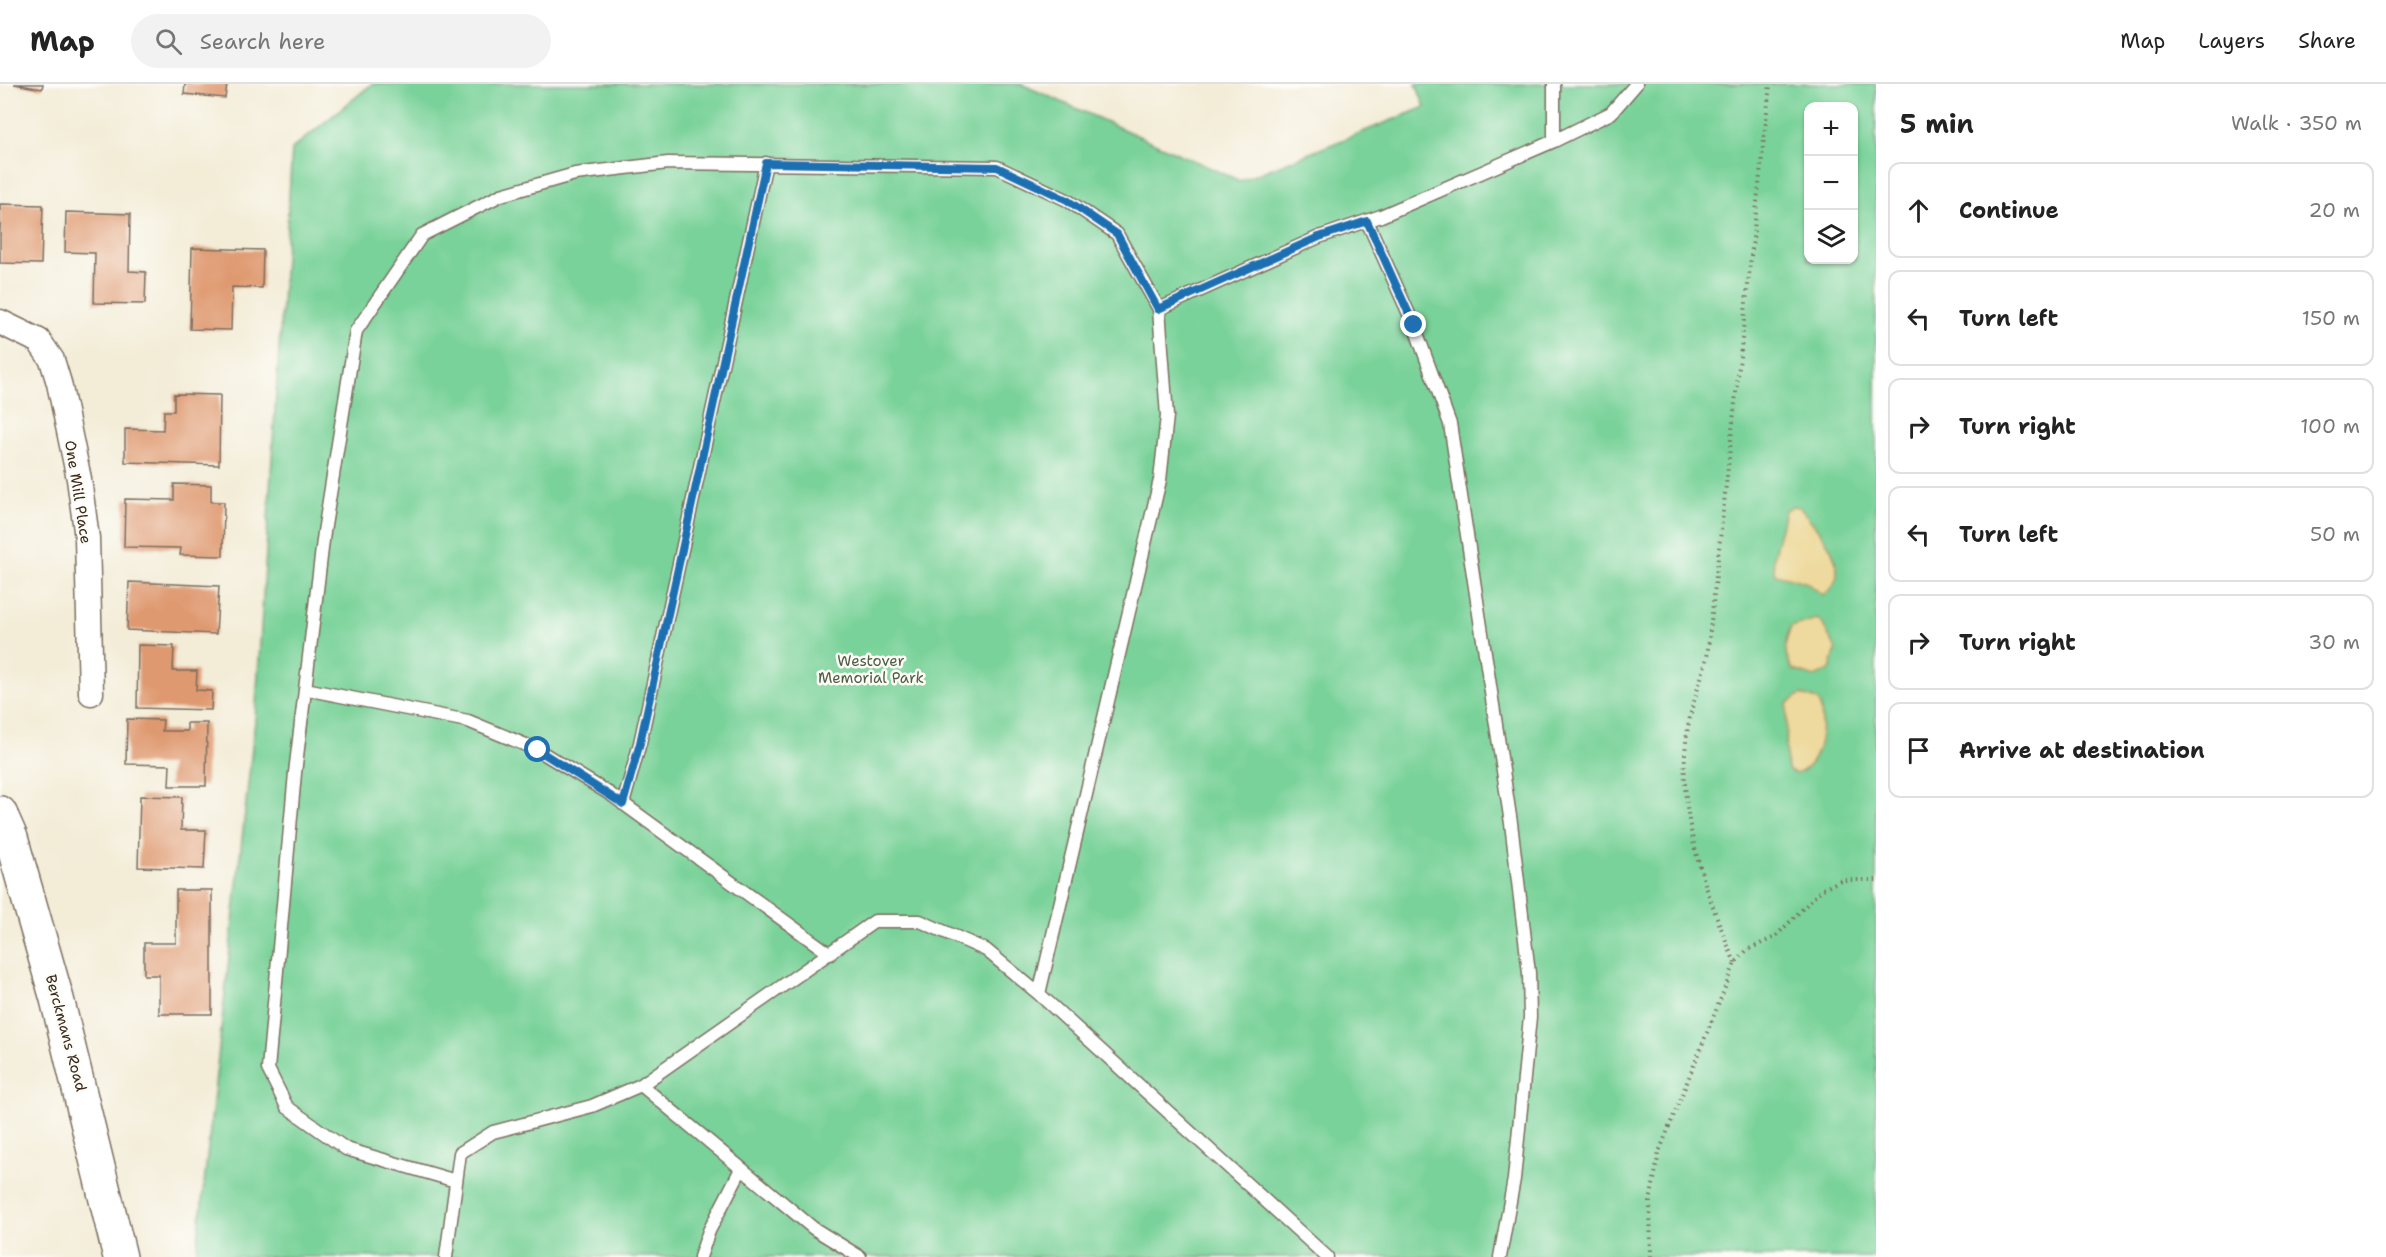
<!DOCTYPE html>
<meta charset="utf-8">
<style>
body{margin:0;font-family:"Shantell Sans",sans-serif;background:#f2f2f2;color:#222}
.controls{position:absolute;right:18px;top:18px;display:grid;overflow:hidden;border-radius:12px;box-shadow:0 2px 4px #0004}
.controls button{width:54px;height:54px;display:grid;place-items:center;padding:0;border:0;border-bottom:2px solid #e0e0e0;background:#fff;color:#222;font:30px sans-serif}
.stop{position:absolute;width:18px;height:18px;margin:-14px;border:4px solid #1f6fb2;border-radius:50%;background:#fff}
.stop.end{background:#1f6fb2;border-color:#fff;box-shadow:0 2px 6px #0008}
.list{margin:0;padding:0;list-style:none}
h2{display:flex;justify-content:space-between;align-items:center;height:78px;margin:0;padding:0 24px;font-size:26px}
h2 small{font-size:20px;font-weight:400;color:#767676}
.list li{display:grid;grid-template-columns:39px 1fr auto;gap:18px;align-items:center;box-sizing:border-box;height:96px;margin:0 12px 12px;padding:0 12px;border:2px solid #e0e0e0;border-radius:12px}
.list b{display:block;font-size:22px;white-space:nowrap}
.list em{font-size:20px;font-style:normal;color:#767676}
.icon{flex:none;width:33px;height:33px;fill:none;stroke:currentColor;stroke-width:2;stroke-linecap:round;stroke-linejoin:round}
.map{position:relative;flex:none;width:1876px;height:1173px;overflow:hidden}
header{display:flex;align-items:center;gap:36px;box-sizing:border-box;height:84px;padding:0 30px;background:#fff;border-bottom:2px solid #e0e0e0}
header strong{font-size:28px}
nav{display:flex;gap:33px;margin-inline-start:auto;font-size:21px}
.search{width:420px;height:54px;background:#f2f2f2;display:flex;align-items:center;gap:15px;box-sizing:border-box;padding:0 21px;border-radius:33px;color:#767676;font-size:22px}
main{display:flex}
aside{flex:1;background:#fff}
.map>svg:first-child{display:block}
.green{fill:#79d299;stroke:#5a7e5c;stroke-width:1.5;fill-rule:evenodd}
.sand{fill:#eeda9e;stroke:#94825e;stroke-width:1.5}
.building{fill:#df9970}
.lines{fill:none;stroke-linecap:round;stroke-linejoin:round}
.lane-casing{stroke:#7b6e5f;stroke-width:15}
.street-casing{stroke:#7b6e5f;stroke-width:27}
.secondary-casing{stroke:#7b6e5f;stroke-width:36}
.path{stroke:#7b6e5f;stroke-width:4;stroke-dasharray:1.5 4.5;stroke-linecap:butt}
.lane{stroke:#fff;stroke-width:12}
.street{stroke:#fff;stroke-width:24}
.secondary{stroke:#fff;stroke-width:33}
.route{stroke:#1f6fb2;stroke-width:8}
.labels{text-anchor:middle;stroke-width:5;stroke-linejoin:round;paint-order:stroke}
.street-label{font-size:15px;fill:#3b2a1e;stroke:#fdfcf7}
.park-label{font-size:15px;fill:#4e5c43;stroke:#fdfcf7}
</style>
<header>
<strong>Map</strong>
<div class="search"><svg class="icon" aria-label="search" viewBox="0 0 24 24"><circle cx="10" cy="10" r="6"/><path d="M15 15l6 6"/></svg>Search here</div>
<nav><a>Map</a><a>Layers</a><a>Share</a></nav>
</header>
<main>
<div class="map">
<svg width="1876" height="1173" viewBox="0 0 1876 1173">
<rect width="100%" height="100%" fill="#fdfcf7"/>
<filter id="ink" filterUnits="userSpaceOnUse"><feTurbulence type="fractalNoise" baseFrequency=".0167" numOctaves="2"/><feDisplacementMap in="SourceGraphic" scale="12" xChannelSelector="R" yChannelSelector="G"/><feConvolveMatrix kernelMatrix="1 2 1 2 8 2 1 2 1" color-interpolation-filters="sRGB"/></filter>
<filter id="wash" filterUnits="userSpaceOnUse"><feTurbulence type="fractalNoise" baseFrequency=".008" numOctaves="4" result="noise"/><feDisplacementMap in="SourceGraphic" scale="24" xChannelSelector="R" yChannelSelector="G"/><feGaussianBlur stdDeviation="1.35" result="paint"/><feColorMatrix in="noise" values="0 0 0 0 0 0 0 0 0 0 0 0 0 0 0 0 0 1.4 0 .05"/><feComposite in="paint" operator="in"/></filter>
<g filter="url(#wash)">
<rect width="100%" height="100%" fill="#f3ecd7"/>
<path class="green" d="M 372,0 L 1021,0 L 1240,97 L 1425,23 L 1416,0 L 1876,0 L 1876,1173 L 196,1173 L 255,637 L 292,65 ZM 1808,22 L 1854,22 L 1854,176 L 1808,176 Z"/>
<path class="sand" d="M 1792,422 L 1799,423 C 1817,443 1859,488 1823,511 L 1805,498 L 1775,490 C 1769,469 1783,448 1784,427 Z
M 1816,535 L 1821,537 L 1836,565 L 1830,586 L 1815,593 L 1793,586 C 1784,571 1783,559 1791,543 Z
M 1801,610 L 1819,617 C 1826,639 1821,684 1795,690 L 1789,687 L 1786,679 L 1787,620 Z"/>
<g id="blocks">
<path class="building" d="M 14,0 L 43,0 L 42,5 Z
M 185,0 L 227,0 L 225,14 L 184,10 Z
M 0,120 L 43,121 L 41,180 L 0,179 Z
M 66,128 L 130,130 L 129,187 L 146,188 L 145,220 L 94,219 L 95,169 L 65,168 Z
M 192,164 L 263,166 L 262,204 L 232,203 L 231,246 L 190,245 Z
M 174,310 L 220,311 L 219,381 L 125,378 L 125,345 L 163,346 L 164,327 L 174,327 Z
M 174,400 L 211,401 L 211,418 L 224,418 L 223,472 L 180,471 L 181,464 L 124,463 L 125,415 L 174,416 Z
M 129,498 L 219,502 L 216,550 L 127,546 Z
M 138,561 L 174,562 L 173,587 L 197,587 L 196,606 L 212,607 L 211,626 L 137,624 Z
M 127,635 L 163,636 L 162,647 L 187,647 L 187,639 L 207,639 L 206,702 L 169,702 L 170,681 L 126,680 Z
M 140,712 L 182,713 L 181,746 L 206,746 L 204,785 L 138,783 Z
M 176,806 L 212,806 L 212,930 L 159,930 L 159,891 L 144,891 L 144,859 L 176,859 Z"/>
</g>
</g>
<g filter="url(#ink)">
<use href="#blocks" fill-opacity="0" stroke="#7b6e5f" stroke-width="1.5"/>
<g class="lines">
<defs>
<path id="lane" d="M 1554,0 L 1554,57
M 1367,137 L 1414,241 L 1450,340 L 1511,739 L 1529,889 L 1530,933 L 1514,1095 L 1500,1173
M 1159,225 L 1319,153 L 1381,132 L 1554,57 L 1611,29 L 1636,0
M 305,605 L 468,637 L 538,666 L 610,710 L 830,870
M 623,720 L 640,659 L 766,79
M 641,1001 L 813,1144 L 860,1173
M 456,1097 L 346,1065 L 287,1023 L 268,985 L 295,689 L 324,448 L 356,247 L 422,151 L 501,111 L 575,90 L 668,79 L 997,83 L 1067,116 L 1117,150 L 1159,225 L 1167,332 L 1160,396 L 1039,910
M 446,1173 L 460,1069 L 493,1048 L 592,1022 L 641,1001 L 875,837 L 920,837 L 986,866 L 1039,910 L 1327,1173
M 700,1173 L 709,1147 L 741,1085"/>
<path id="street" d="M 0,238 L 39,257 L 52,276 L 59,299 L 79,395 L 87,454 L 91,609"/>
<path id="secondary" d="M 0,729 L 11,754 L 57,915 L 120,1173"/>
</defs>
<use href="#lane" class="lane-casing"/>
<use href="#street" class="street-casing"/>
<use href="#secondary" class="secondary-casing"/>
<path class="path" d="M 1735,879 C 1705,806 1676,730 1687,650 C 1690,625 1700,599 1707,574 L 1770,0
M 1651,1173 L 1650,1118 L 1659,1068 L 1735,879 L 1747,866 L 1775,853 L 1821,806 L 1841,796 L 1876,796"/>
<use href="#lane" class="lane"/>
<use href="#street" class="street"/>
<use href="#secondary" class="secondary"/>
</g>
</g>
<g class="lines" filter="url(#ink)">
<path class="route" d="M 538,666 L 623,720 L 640,659 L 766,79 L 997,83 L 1067,116 L 1117,150 L 1158,225 L 1319,153 L 1367,137 L 1414,241"/>
</g>
<g class="labels">
<g class="street-label">
<text transform="translate(78 408) rotate(81)" y="5">One Mill Place</text>
<text transform="translate(66 949) rotate(75)" y="5">Berckmans Road</text>
</g>
<g class="park-label">
<text x="871" y="582">Westover<tspan x="871" dy="17">Memorial Park</tspan></text>
</g>
</g>
</svg>
<div class="controls">
<button>+</button>
<button>−</button>
<button><svg class="icon" aria-label="layers" viewBox="0 0 24 24"><path d="M12 4l9 5-9 5-9-5zM3 14l9 5 9-5"/></svg></button>
</div>
<div class="stop" style="left:538px;top:666px"></div>
<div class="stop end" style="left:1414px;top:241px"></div>
</div>
<aside>
<h2>5 min<small>Walk · 350 m</small></h2>
<ul class="list">
<li><svg class="icon" aria-label="ahead" viewBox="0 0 24 24"><path d="M12 20V5M6 11l6-6 6 6"/></svg><div><b>Continue</b></div><em>20 m</em></li>
<li><svg class="icon" aria-label="left" viewBox="0 0 24 24"><path d="M17 20v-9H6M10 6l-5 5 5 5"/></svg><div><b>Turn left</b></div><em>150 m</em></li>
<li><svg class="icon" aria-label="right" viewBox="0 0 24 24"><path d="M7 20v-9h11M14 6l5 5-5 5"/></svg><div><b>Turn right</b></div><em>100 m</em></li>
<li><svg class="icon" aria-label="left" viewBox="0 0 24 24"><path d="M17 20v-9H6M10 6l-5 5 5 5"/></svg><div><b>Turn left</b></div><em>50 m</em></li>
<li><svg class="icon" aria-label="right" viewBox="0 0 24 24"><path d="M7 20v-9h11M14 6l5 5-5 5"/></svg><div><b>Turn right</b></div><em>30 m</em></li>
<li><svg class="icon" aria-label="arrive" viewBox="0 0 24 24"><path d="M6 21V4h12l-3 4 3 4H6"/></svg><div><b>Arrive at destination</b></div></li>
</ul>
</aside>
</main>
